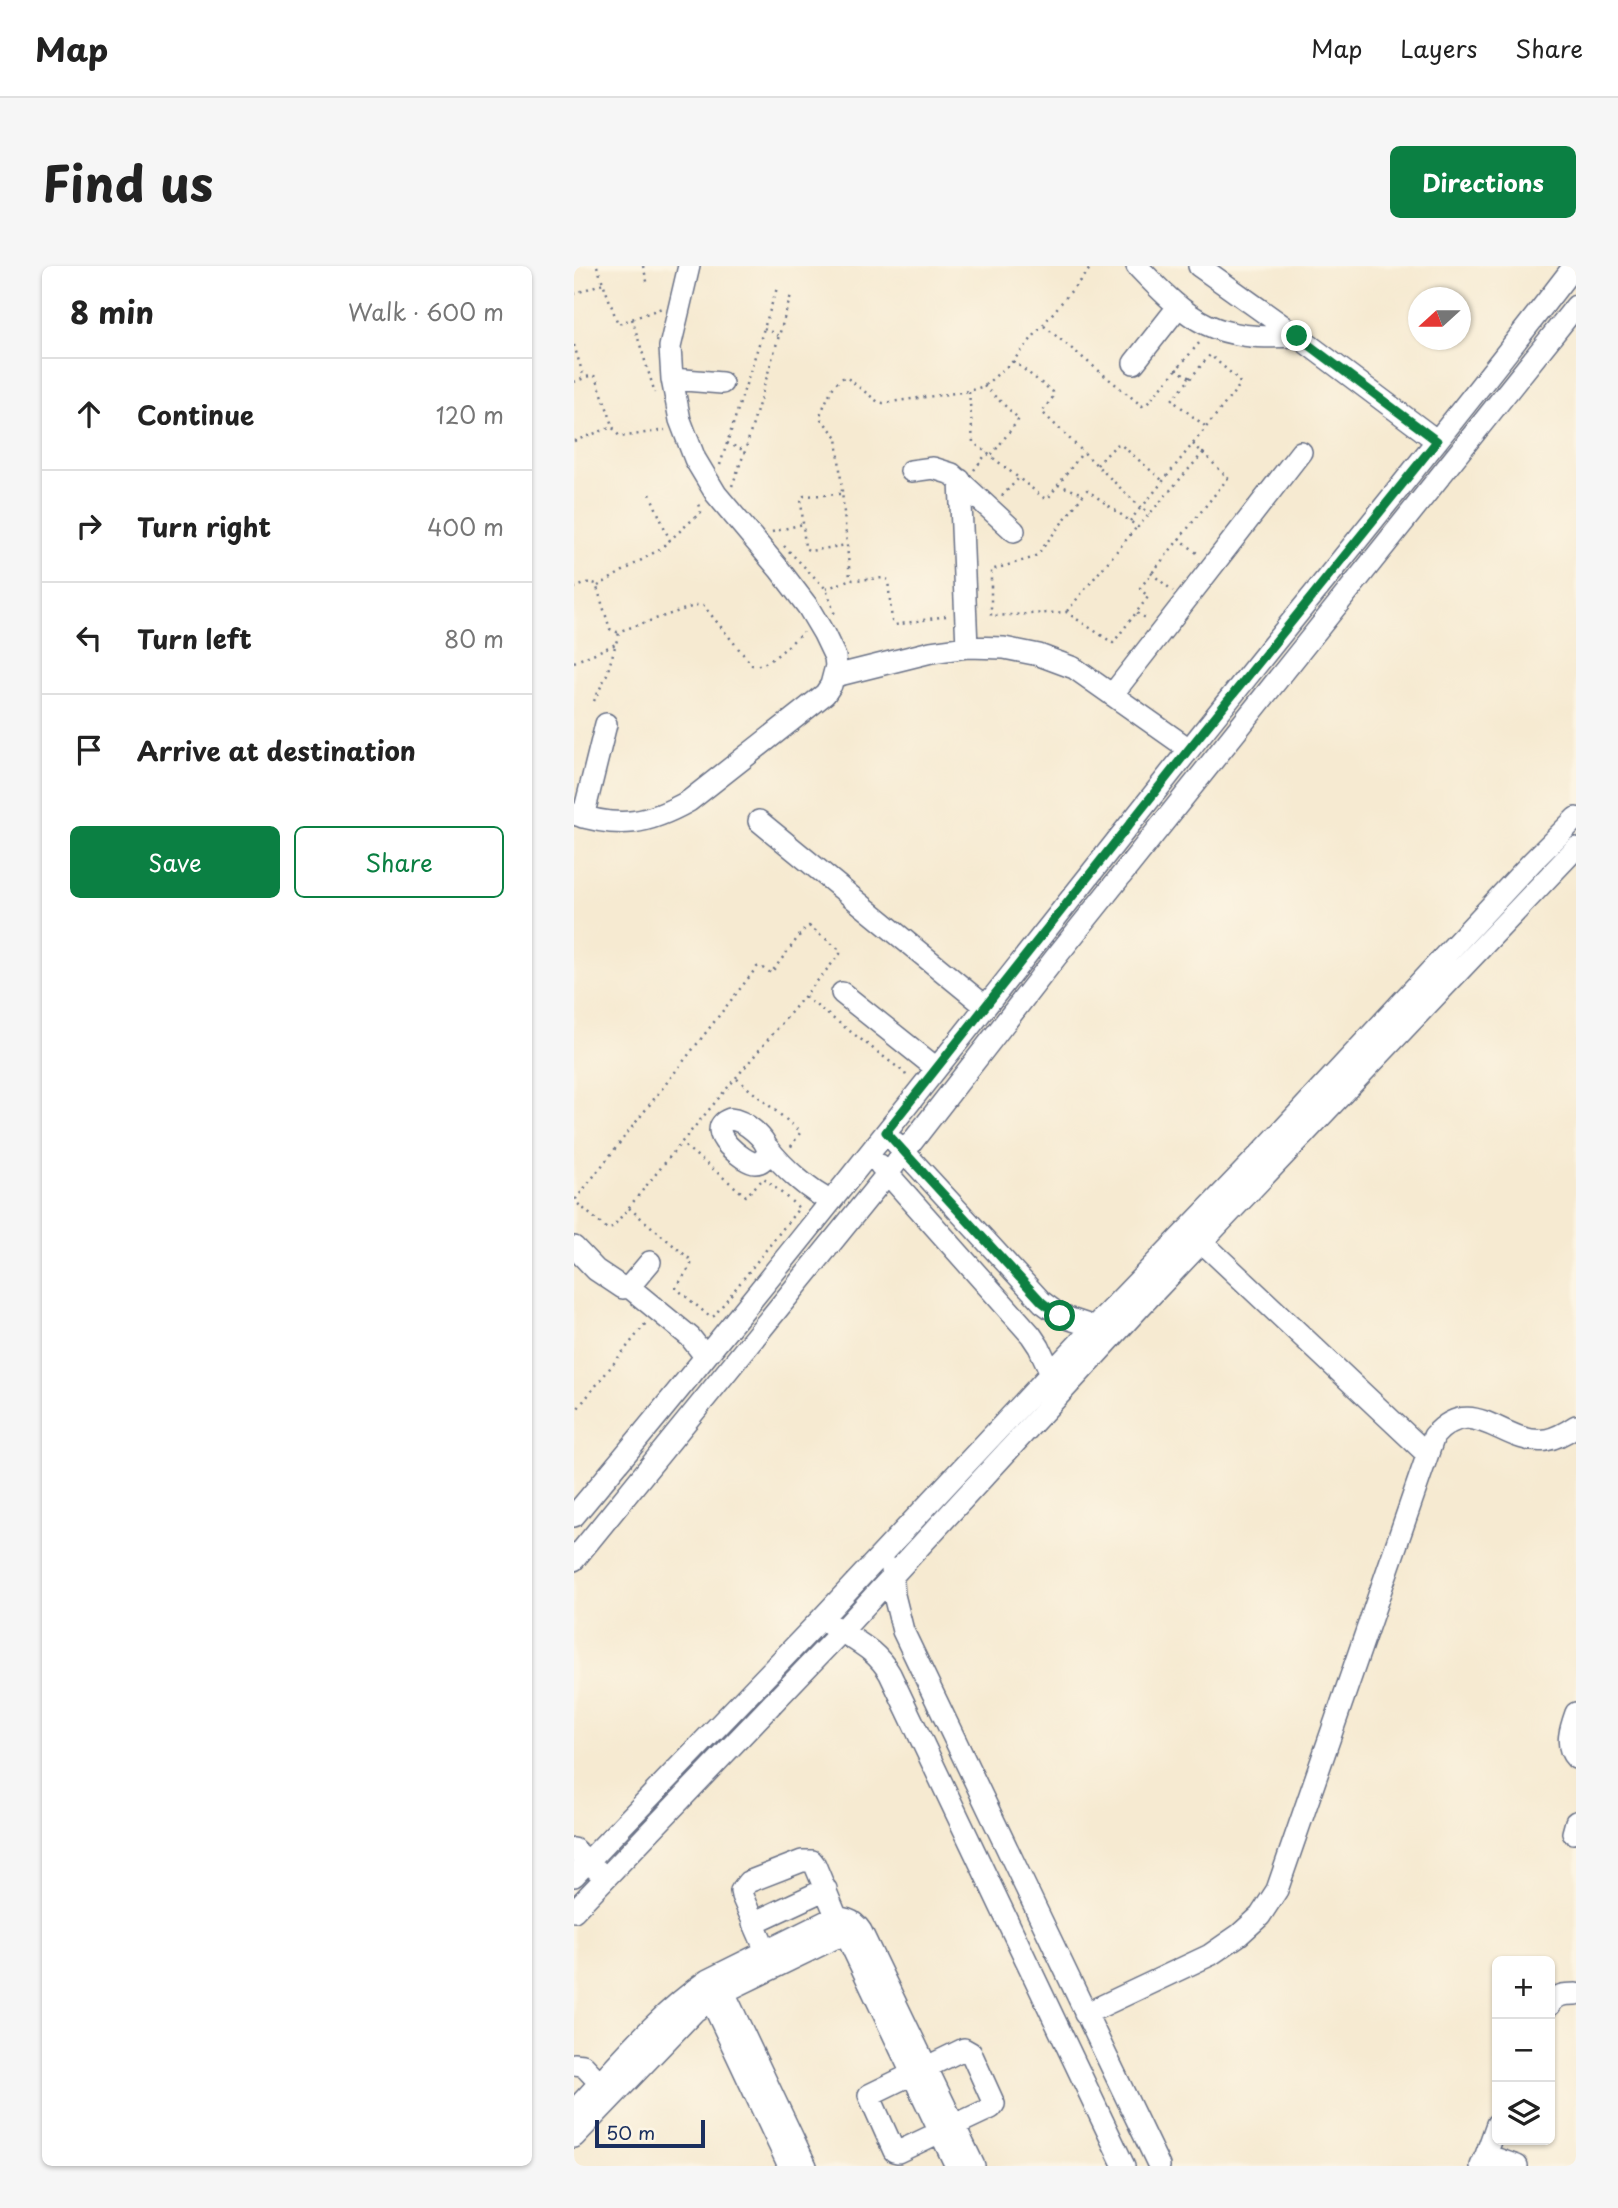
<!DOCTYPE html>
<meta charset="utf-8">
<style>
body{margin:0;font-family:"Playpen Sans",sans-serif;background:#f6f6f6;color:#222}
.controls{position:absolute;right:21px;bottom:21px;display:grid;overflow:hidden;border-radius:10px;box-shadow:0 2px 5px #0004}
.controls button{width:63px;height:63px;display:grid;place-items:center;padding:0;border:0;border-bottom:2px solid #e0e0e0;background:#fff;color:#222;font:35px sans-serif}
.compass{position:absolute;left:834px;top:21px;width:63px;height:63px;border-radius:50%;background:#fff;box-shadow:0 2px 5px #0004;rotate:249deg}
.scale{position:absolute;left:21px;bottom:18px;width:110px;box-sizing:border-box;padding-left:7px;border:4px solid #1b2f5e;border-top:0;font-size:19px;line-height:24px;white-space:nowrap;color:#1b2f5e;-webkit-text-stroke:5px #fcf5e5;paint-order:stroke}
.stop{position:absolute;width:21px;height:21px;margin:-16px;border:5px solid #0b8043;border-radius:50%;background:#fff}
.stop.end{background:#0b8043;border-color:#fff;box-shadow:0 2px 7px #0008}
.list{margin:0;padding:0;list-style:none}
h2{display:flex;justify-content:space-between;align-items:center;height:91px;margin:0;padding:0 28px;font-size:30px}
h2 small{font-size:23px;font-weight:400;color:#767676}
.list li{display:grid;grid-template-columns:46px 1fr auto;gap:21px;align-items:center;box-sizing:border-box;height:112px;padding:0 28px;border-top:2px solid #e0e0e0}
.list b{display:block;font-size:26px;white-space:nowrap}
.list em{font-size:23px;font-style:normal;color:#767676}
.actions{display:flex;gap:14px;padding:21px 28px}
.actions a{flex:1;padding:16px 0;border:2px solid #0b8043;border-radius:10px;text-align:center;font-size:24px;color:#0b8043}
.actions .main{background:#0b8043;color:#fff}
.icon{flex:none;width:38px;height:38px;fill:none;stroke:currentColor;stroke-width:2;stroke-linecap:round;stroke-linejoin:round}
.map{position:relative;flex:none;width:1002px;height:1900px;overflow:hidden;border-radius:10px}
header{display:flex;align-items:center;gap:42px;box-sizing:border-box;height:98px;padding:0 35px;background:#fff;border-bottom:2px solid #e0e0e0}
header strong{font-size:33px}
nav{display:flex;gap:38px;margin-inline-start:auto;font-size:24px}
.intro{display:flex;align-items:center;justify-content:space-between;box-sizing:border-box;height:168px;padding:0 42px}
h1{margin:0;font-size:49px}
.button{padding:18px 32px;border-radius:10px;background:#0b8043;color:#fff;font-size:24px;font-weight:700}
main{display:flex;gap:42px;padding:0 42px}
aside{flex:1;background:#fff;border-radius:10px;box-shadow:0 2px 5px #0004}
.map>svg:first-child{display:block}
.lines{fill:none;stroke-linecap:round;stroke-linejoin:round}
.minor-casing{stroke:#687086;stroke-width:24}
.path{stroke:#687086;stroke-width:2.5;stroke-dasharray:2 5;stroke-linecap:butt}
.minor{stroke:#fff;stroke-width:21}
.route{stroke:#0b8043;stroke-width:9}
</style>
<header>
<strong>Map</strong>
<nav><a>Map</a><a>Layers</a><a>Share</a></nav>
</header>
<div class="intro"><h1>Find us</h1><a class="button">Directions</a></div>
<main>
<aside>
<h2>8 min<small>Walk · 600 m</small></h2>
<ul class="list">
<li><svg class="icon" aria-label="ahead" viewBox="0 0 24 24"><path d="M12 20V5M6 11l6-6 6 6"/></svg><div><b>Continue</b></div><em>120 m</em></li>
<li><svg class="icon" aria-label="right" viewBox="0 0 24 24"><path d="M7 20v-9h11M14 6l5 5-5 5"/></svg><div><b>Turn right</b></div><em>400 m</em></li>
<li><svg class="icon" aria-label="left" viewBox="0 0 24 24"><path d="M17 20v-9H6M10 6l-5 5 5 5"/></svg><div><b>Turn left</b></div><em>80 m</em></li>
<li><svg class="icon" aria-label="arrive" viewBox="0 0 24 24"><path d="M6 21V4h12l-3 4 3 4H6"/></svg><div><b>Arrive at destination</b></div></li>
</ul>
<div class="actions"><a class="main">Save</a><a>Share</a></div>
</aside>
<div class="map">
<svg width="1002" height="1900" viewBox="0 0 1002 1900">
<rect width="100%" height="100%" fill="#fcf5e5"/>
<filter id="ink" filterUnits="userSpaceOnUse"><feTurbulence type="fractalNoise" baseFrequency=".0143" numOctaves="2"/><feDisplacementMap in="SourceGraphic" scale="14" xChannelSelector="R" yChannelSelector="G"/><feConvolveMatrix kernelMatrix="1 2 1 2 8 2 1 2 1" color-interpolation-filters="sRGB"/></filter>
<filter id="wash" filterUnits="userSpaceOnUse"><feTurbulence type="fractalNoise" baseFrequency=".00686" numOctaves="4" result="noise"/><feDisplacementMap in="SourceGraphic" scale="28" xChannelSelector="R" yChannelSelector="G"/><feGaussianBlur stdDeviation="1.57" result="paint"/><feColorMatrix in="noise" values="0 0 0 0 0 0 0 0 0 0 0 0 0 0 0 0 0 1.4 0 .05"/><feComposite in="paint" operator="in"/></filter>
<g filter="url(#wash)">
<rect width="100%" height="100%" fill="#f6ead1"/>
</g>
<g filter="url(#ink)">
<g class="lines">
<defs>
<path id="minor" d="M 563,0 C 618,58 641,75 723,70
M 625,0 L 723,70 L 863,175
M 560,97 L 604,41
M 98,113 L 148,117
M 337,205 L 359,202 L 378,208 L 440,265
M 386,214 L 393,381
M 261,410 L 357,386 L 393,381 L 430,382 L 465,389 L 500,402 L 615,483
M 538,429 L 727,186
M 0,548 C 46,563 74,558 115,535 L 251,428 L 257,419 L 262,400 L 261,391 L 250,368 L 234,341 L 205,303 L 142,228 L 121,193 L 106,154 L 98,113 L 96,81 L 115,0
M 9,551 L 32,458
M 185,555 L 411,740
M 268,727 L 362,802
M 156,853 C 170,854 193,872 194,887 C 191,892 188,897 181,897 C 173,898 126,864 156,853 Z
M 322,877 L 468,1036 L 487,1050 L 520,1061
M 194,882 C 208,900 236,926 257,935
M 306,899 L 457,1069 L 465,1081 L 477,1107
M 628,976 L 852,1187
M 0,981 L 22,1004 L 49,1022 L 55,1021 L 76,996
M 55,1021 L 116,1071 L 131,1090
M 0,1250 C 204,1007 398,757 594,510 C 729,339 868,173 1000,0
M 0,1294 L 314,907 L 482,691 L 1002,40
M 318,1303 L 320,1329 L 329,1365 L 585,1900
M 256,1358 C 280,1375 301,1382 316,1408 L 550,1900
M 1002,1447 C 997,1461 990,1480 1002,1492
M 999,1567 L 1002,1556
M 0,1583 L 24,1605
M 0,1610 L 248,1352 L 520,1061 L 689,885 L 958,596 L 1002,552
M 0,1645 L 267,1366 L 567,1040 L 1002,582
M 179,1657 L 252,1623
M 192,1685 L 168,1630 L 167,1625 L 174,1616 L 228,1595 L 238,1595 L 241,1599 L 263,1652 L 262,1665
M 150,1726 L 232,1900
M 137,1734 L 215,1900
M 976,1739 C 982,1728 991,1728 1002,1728
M 511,1748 L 636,1689 L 665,1669 L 686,1650 L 703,1624 L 860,1170 C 899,1125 929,1180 972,1174 C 983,1172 993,1166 1002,1160
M 0,1798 L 9,1799 L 26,1817
M 353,1801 L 390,1783 L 397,1787 L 420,1838 L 417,1842 L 381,1859
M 338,1808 L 295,1829 L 320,1885 L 324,1886 L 366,1866
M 0,1845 C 42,1800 83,1749 134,1714 L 255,1654 C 268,1650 279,1653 287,1665 L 400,1900
M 0,1871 L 121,1745 L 150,1726 L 265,1670 L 275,1675 L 382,1900
M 912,1889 L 923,1858
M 907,1900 L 912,1889 L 943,1900"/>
</defs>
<use href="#minor" class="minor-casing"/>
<path class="path" d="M 23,0 L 44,58 L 88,42
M 69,0 L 74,19
M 0,28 L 29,17
M 58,53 L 81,127
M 470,60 L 568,140 L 573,138 L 626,76
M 190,62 L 205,70
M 0,79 L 10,112
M 439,95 L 479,126 L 479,131 L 468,146 L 566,241 L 569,240 L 666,119 L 665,114 L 636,89 L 598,134 L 631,160
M 602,103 L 616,112
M 0,116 L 18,109 L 22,111 L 40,162
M 410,120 L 445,153 L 417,190
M 395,125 L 399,176 L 470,232 L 475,231 L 509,186
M 0,175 L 38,161 L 46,171 L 91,164
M 153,177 L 169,184
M 619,178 L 629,187
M 629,187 L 654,212 L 566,322 L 574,331 L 539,377 L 492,346 L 417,350 L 417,304 L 458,292 L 464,288 L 513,224 L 564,261 Z
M 146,199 L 203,22
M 523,199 L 542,179 L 546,178 L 588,214
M 400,204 L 413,187
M 484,219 L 510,228
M 158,220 L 171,185 L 217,29
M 76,228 L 96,275
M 266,228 L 230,230 L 227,233 L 231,282 L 236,285 L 273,279
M 428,230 L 445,212
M 556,255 L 567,241 L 575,248
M 198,266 L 229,258
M 605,272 L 624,288
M 210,280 L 252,323 L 261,349
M 577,307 L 599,325
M 24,320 L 86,283 L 127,246 L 125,237
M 0,322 L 16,316 L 22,318 L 36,363 L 43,366 L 123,339 L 129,339 L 178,399 C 194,403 217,376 229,366
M 252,323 L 277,313
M 493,345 L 562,262
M 563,347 L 575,354
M 372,350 L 321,359 L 318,355 L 314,314 L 310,312 L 279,314 L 276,312 L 263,171 L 247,153 L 246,149 C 252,137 259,113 272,111 L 304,136 L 309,137 L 395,125 L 410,120 L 439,95 L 518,0
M 0,396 L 42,378
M 20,435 L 33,408 L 45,367
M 235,660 L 266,684 L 266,688 L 107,877 L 38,962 L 33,963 L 3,937 L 2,933 L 183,701 L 185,700 L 197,707 L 232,661 Z
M 231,731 L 331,807 L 332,810
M 163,813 L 226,865 L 226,867 L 216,882
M 55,942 L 117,994 L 117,999 L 102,1022 L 136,1051 L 140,1050 L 225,942 L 190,912 L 172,930 L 107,877
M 0,1147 L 72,1057"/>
<use href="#minor" class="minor"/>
</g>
</g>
<g class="lines" filter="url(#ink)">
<path class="route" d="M 486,1050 L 468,1036 L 312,866 L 615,483 L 863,175 L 723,70"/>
</g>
</svg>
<div class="controls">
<button>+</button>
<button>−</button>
<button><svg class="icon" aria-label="layers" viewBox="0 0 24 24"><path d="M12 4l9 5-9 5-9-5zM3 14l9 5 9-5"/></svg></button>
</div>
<svg class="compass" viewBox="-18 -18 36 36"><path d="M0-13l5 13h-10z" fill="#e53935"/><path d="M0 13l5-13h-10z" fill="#767676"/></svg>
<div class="scale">50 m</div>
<div class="stop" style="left:486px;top:1050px"></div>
<div class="stop end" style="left:723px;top:70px"></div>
</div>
</main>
